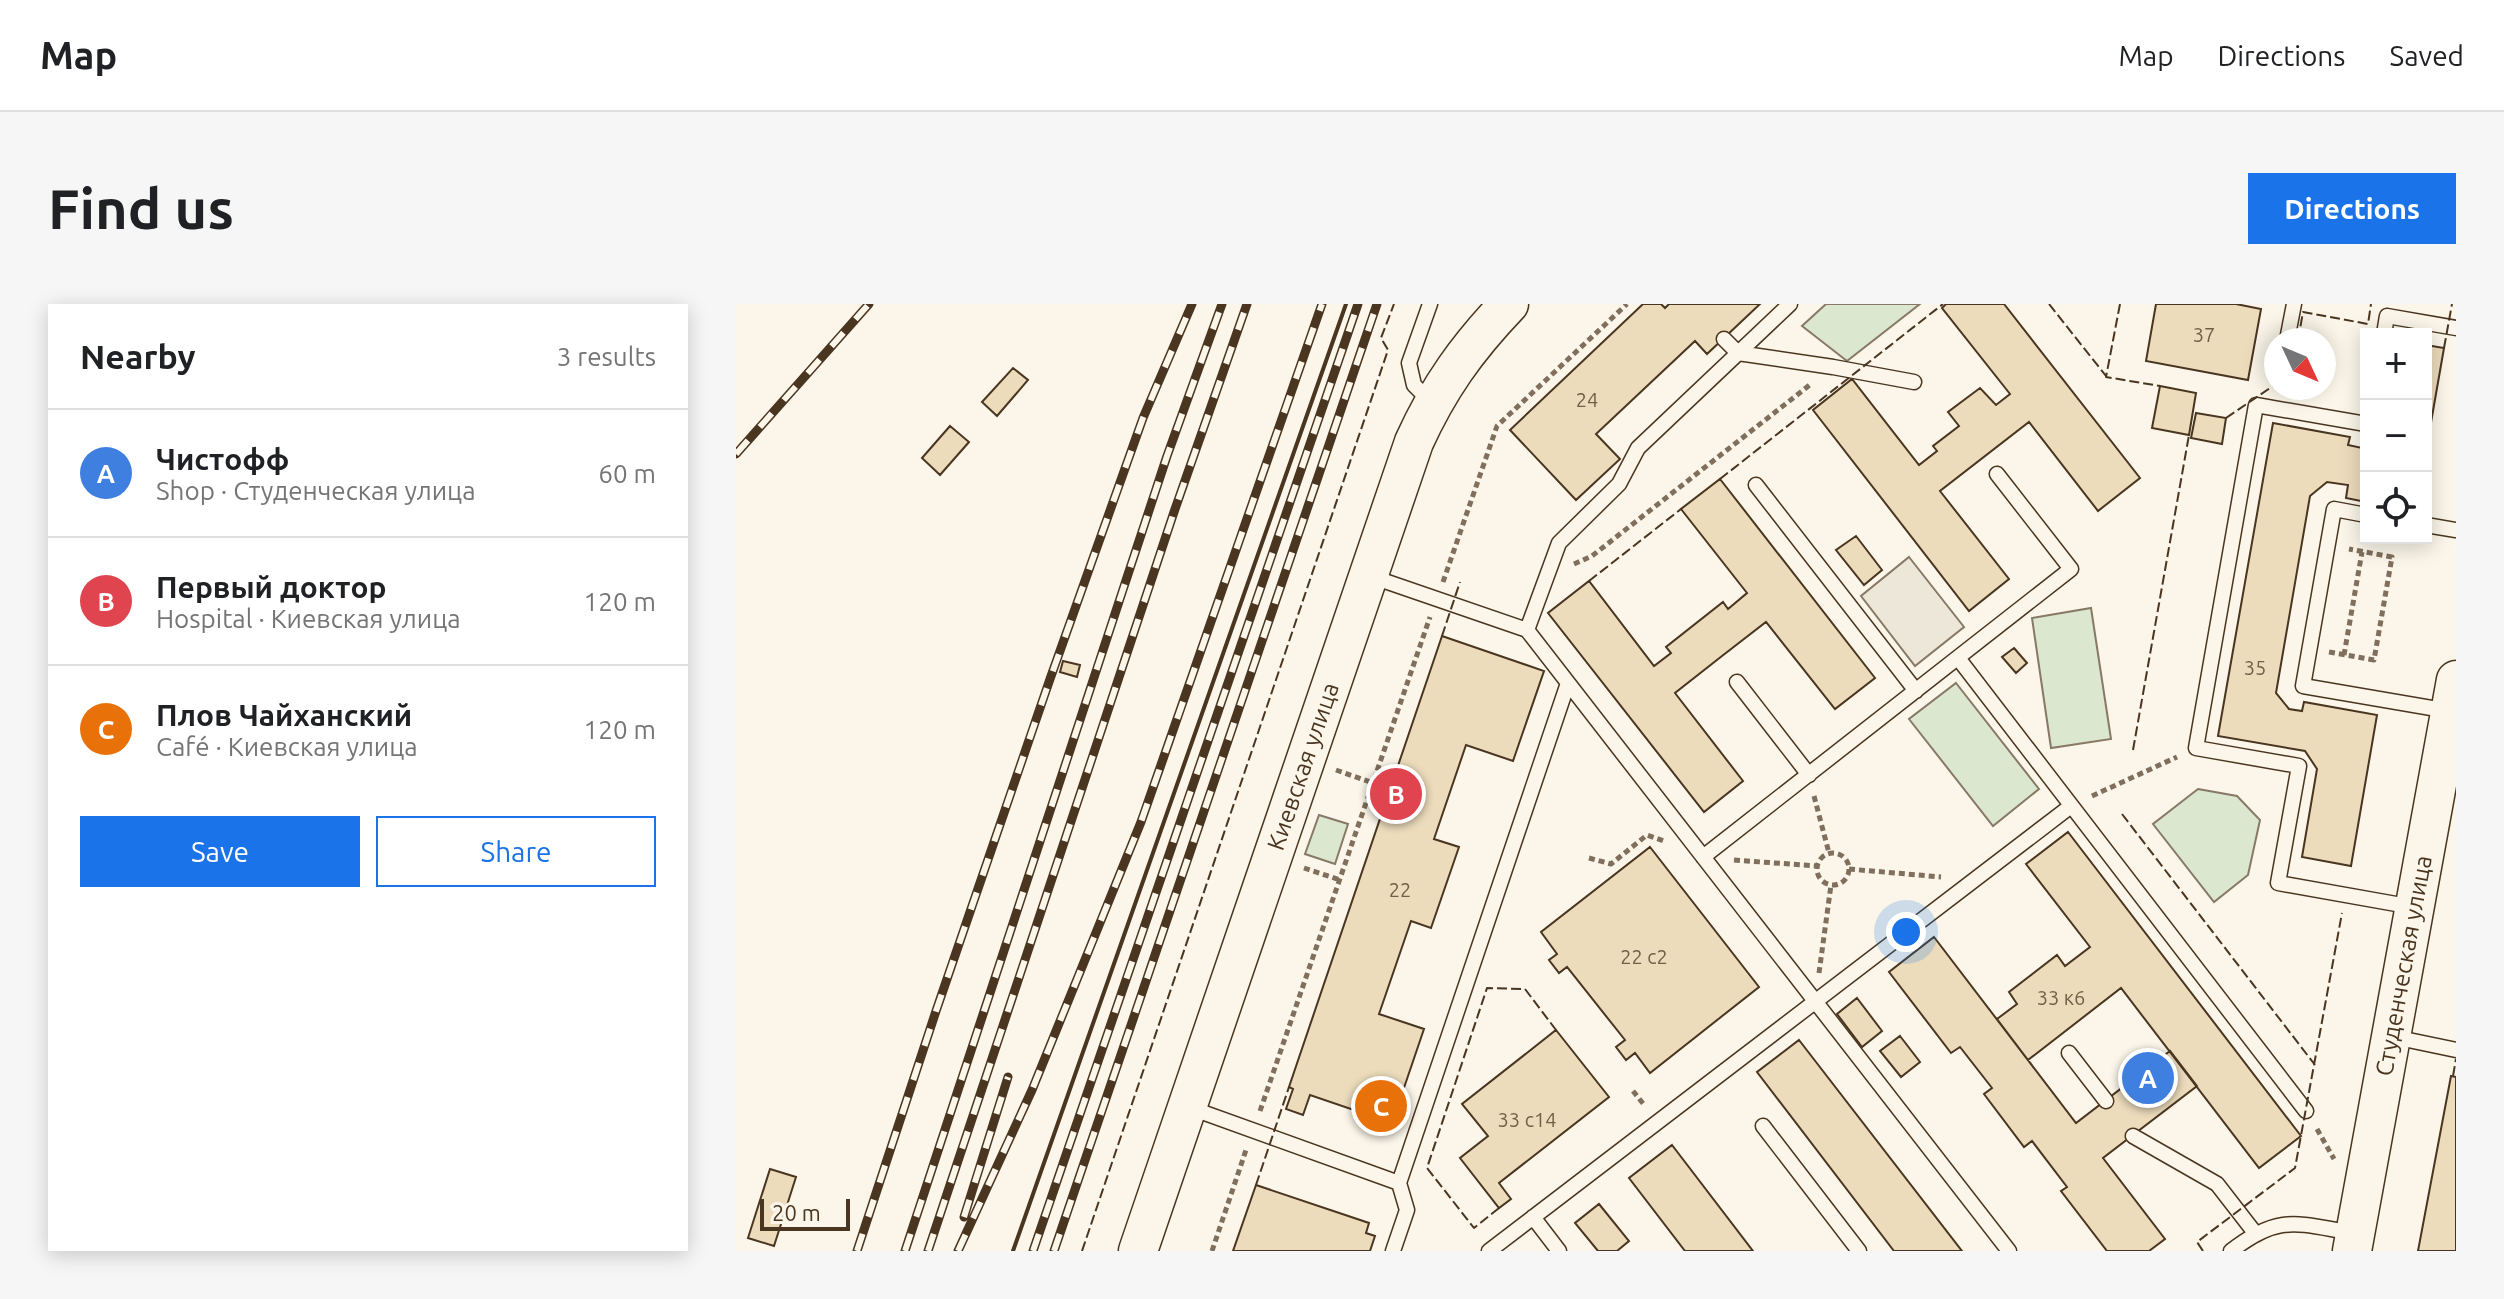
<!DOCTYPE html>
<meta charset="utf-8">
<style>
body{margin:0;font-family:Ubuntu,sans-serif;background:#f6f6f6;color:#202124}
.controls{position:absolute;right:24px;top:24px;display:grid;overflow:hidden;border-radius:0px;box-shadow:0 4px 20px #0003}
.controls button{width:72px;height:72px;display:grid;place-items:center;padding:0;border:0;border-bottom:2px solid #e0e0e0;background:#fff;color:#202124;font:40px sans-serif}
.compass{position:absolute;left:1528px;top:24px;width:72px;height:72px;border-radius:50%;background:#fff;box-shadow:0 4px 20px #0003;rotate:134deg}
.scale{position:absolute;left:24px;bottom:20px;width:90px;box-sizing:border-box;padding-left:8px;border:4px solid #4a3520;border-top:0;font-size:22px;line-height:28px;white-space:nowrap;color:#4a3520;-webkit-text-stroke:6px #fbf6e9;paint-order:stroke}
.you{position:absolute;left:1170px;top:628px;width:28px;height:28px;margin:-20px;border:6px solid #fff;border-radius:50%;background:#1a73e8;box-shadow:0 0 0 12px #1a73e833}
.badge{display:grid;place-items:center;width:52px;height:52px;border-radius:50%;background:#1a73e8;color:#fff;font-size:26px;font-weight:700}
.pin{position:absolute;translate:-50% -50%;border:4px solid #fff;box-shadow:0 2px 8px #0006}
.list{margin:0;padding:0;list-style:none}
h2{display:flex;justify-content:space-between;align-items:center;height:104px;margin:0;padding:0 32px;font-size:34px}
h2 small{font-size:26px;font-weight:400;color:#757577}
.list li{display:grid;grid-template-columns:52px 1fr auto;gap:24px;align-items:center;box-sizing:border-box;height:128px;padding:0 32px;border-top:2px solid #e0e0e0}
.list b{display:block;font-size:30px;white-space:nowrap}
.list p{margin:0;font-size:26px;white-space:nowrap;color:#757577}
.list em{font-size:26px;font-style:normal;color:#757577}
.actions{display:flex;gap:16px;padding:24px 32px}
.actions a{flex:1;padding:18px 0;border:2px solid #1a73e8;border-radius:0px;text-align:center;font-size:28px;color:#1a73e8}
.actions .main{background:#1a73e8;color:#fff}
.icon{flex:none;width:44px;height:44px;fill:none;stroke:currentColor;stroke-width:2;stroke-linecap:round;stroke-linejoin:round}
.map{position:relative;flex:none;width:1720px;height:947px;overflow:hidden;border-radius:0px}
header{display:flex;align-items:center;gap:48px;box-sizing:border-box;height:112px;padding:0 40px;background:#fff;border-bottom:2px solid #e0e0e0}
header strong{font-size:38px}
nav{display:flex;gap:44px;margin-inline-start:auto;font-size:28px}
.intro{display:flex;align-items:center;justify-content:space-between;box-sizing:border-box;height:192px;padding:0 48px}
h1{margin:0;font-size:56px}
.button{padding:20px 36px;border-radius:0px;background:#1a73e8;color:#fff;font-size:28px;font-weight:700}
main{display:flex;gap:48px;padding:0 48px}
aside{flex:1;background:#fff;border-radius:0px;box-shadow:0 4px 20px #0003}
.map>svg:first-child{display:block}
.green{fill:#dce7d0;stroke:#887966;stroke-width:2}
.parking{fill:#ede7d9;stroke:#887966;stroke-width:2}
.building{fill:#ecdcbc;stroke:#4a3520;stroke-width:2}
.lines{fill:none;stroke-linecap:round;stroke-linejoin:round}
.lane-casing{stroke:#4a3520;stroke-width:17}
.secondary-casing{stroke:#4a3520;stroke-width:41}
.path{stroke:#7f6f5c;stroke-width:5;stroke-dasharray:6 4;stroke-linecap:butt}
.lane{stroke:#fbf6e9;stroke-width:14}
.secondary{stroke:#fbf6e9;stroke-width:38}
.rail-casing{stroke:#4a3520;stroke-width:9}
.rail{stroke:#fbf6e9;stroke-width:6;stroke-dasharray:18;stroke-linecap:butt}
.fence{stroke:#4a3520;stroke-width:2;stroke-dasharray:10 4;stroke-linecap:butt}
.wall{stroke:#4a3520;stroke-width:4}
.labels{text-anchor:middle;stroke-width:6;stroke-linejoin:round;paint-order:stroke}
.number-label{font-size:20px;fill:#725f47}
.street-label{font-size:24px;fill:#4a3520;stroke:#fbf6e9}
</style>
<header>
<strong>Map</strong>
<nav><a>Map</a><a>Directions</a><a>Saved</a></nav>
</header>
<div class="intro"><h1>Find us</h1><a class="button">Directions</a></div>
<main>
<aside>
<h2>Nearby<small>3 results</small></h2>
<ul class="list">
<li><span class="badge" style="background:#3f7fe0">A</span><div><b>Чистофф</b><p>Shop · Студенческая улица</p></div><em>60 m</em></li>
<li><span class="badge" style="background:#e0444e">B</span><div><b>Первый доктор</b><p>Hospital · Киевская улица</p></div><em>120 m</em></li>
<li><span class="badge" style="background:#e8710a">C</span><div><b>Плов Чайханский</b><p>Café · Киевская улица</p></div><em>120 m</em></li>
</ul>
<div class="actions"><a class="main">Save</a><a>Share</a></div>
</aside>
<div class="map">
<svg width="1720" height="947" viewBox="0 0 1720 947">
<rect width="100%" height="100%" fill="#fbf6e9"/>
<path class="green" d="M 1090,0 L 1184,0 L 1111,57 L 1066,22 Z
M 1355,304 L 1375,435 L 1315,444 L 1296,314 Z
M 1220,379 L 1303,485 L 1257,522 L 1173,415 Z
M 1462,485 L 1501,492 L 1524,516 L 1512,571 L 1478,598 L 1417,520 Z
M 583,511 L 612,520 L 599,560 L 569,550 Z"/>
<path class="parking" d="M 1173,253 L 1228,323 L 1179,362 L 1125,292 Z"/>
<path class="building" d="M 907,0 L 925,0 L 929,4 L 933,0 L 1024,0 L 971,50 L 959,37 L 860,130 L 884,155 L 840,196 L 774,126 Z
M 1210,0 L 1268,0 L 1404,174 L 1362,207 L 1293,118 L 1204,187 L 1273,275 L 1233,307 L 1077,106 L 1116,75 L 1183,161 L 1201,147 L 1197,142 L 1223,122 L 1212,108 L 1244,84 L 1260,101 L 1274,90 L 1206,4 Z
M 1420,0 L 1500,0 L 1525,5 L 1512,76 L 1410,57 Z
M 1690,41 L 1708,44 L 1690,147 Z
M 277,64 L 292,76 L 261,112 L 246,98 Z
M 1424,82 L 1460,89 L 1453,131 L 1416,124 Z
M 1460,109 L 1490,114 L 1486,140 L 1455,134 Z
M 1537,119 L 1614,133 L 1612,141 L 1626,144 L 1630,141 L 1630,198 L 1610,194 L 1612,181 L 1591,178 L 1574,192 L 1540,389 L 1553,405 L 1566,407 L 1568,398 L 1641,411 L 1615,562 L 1566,553 L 1581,465 L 1569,447 L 1482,432 Z
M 214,122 L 233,138 L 204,171 L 186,154 Z
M 984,175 L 1139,374 L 1099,405 L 1030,318 L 986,352 L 939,389 L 1007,477 L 968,508 L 812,309 L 853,277 L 918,362 L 935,349 L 930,343 L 987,298 L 992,305 L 1011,289 L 945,205 Z
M 1120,232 L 1146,266 L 1128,281 L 1100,246 Z
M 706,332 L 808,367 L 777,457 L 730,441 L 698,535 L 723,543 L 695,624 L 675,617 L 643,710 L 688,725 L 656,819 L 574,791 L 567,811 L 550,805 L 557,785 L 553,783 Z
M 1278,344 L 1291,359 L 1280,369 L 1266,353 Z
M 327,357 L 344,361 L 341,373 L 324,368 Z
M 1332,528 L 1565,832 L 1523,864 L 1385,684 L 1292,756 L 1261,715 L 1281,700 L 1273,688 L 1321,651 L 1329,662 L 1354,643 L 1290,560 Z
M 914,543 L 1023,683 L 914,769 L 899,749 L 890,756 L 880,743 L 889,736 L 831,663 L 823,669 L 813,656 L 821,650 L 805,628 Z
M 1198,633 L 1340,819 L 1434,747 L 1461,782 L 1367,854 L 1429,935 L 1413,947 L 1371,947 L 1325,887 L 1331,883 L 1296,837 L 1288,843 L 1248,790 L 1256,784 L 1224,743 L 1215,749 L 1153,668 Z
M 1121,694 L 1146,727 L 1126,743 L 1101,710 Z
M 820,726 L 873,793 L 763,879 L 775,895 L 763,904 L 724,854 L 752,832 L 726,800 Z
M 1164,732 L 1184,758 L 1165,773 L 1144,747 Z
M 1063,736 L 1226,947 L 1158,947 L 1021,768 Z
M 1715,772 L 1720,773 L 1720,947 L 1682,947 Z
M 936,841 L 1017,947 L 949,947 L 893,874 Z
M 34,865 L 60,873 L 38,942 L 12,934 Z
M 520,881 L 633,919 L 630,929 L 639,932 L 634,947 L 497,947 Z
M 863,900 L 893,937 L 881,947 L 862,947 L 839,919 Z"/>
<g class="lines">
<defs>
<path id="lane" d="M 694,0 L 673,59 L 678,81 L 696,99
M 1648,30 L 1651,12 L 1720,24
M 988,35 L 1002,49 L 1097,63 L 1178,78
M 1551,36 L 1558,0
M 1630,120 L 1520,101 L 1460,444 L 1563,462 L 1542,579 L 1677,603
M 1020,181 L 1180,387
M 1630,211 L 1598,205 L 1567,382 L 1713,407
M 1690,221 L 1720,226
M 634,272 L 791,326 L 1273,947
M 791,326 L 823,239 L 883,180 L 902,144 L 1054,0
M 1222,354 L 1570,807
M 1001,378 L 1073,471
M 967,553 L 1335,265 L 1261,170
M 1658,733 L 1720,746
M 1333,749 L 1370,797
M 452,803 L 663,879
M 1027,822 L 1123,947
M 1397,832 L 1481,880 L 1519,929
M 797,913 L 823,947
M 657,947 L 671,906 L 663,879 L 832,379
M 753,947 L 1335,502
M 1495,947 C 1544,909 1561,920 1618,929"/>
<g id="secondary">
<path id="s1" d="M 402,947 L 678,138 C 703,83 731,44 773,0"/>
<path id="s2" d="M 1616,947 L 1720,376"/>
</g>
</defs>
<use href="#lane" class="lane-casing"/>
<use href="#secondary" class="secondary-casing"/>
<path class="path" d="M 838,260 L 856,252 L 1075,80
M 707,278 L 761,122 L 891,0
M 1593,348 L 1638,356 L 1656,253 L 1613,245
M 1608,351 L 1626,248
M 600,466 L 637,479
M 1078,492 L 1093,549
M 1356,492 L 1441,453
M1081 565a16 16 0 1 1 32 0a16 16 0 1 1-32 0Z
M 853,554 L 875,560 L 911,531 L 928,537
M 998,556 L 1081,562
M 568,564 L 604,576
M 1113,565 L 1205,573
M 1083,669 L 1095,581
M 897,787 L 909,802
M 524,807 L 694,313
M 1581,825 L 1598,855
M 476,947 L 510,846"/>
<use href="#lane" class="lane"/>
<use href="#secondary" class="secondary"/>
<defs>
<path id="rail" d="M 0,150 L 133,0
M 228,913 L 272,773
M 121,947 L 200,707 L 314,375 L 407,114 L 456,0
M 169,947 L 431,152 L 486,0
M 192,947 L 438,208 L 511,0
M 222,947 L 296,786 L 405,518 L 586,0
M 297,947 L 622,0
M 318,947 L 641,0"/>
</defs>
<use href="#rail" class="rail-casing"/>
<use href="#rail" class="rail"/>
<path class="fence" d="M 1313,0 L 1370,72
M 1384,0 L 1370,73 L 1424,82
M 1562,36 L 1567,8 L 1632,20 L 1635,0
M 1708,44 L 1716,0
M 1490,114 L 1540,80
M 984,175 L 1207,0
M 853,277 L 945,205
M 706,332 L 724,278
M 1397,446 L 1453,131
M 1386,510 L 1579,761
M 1717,772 L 1720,755
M 520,881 L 553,783
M 763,904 L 738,924 L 691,864 L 751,684 L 789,685 L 820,726
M 346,947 L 652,46 L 645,34 L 658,0
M 1467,947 L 1461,938 L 1559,864 L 1606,609"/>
<path class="wall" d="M 277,947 L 610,0"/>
</g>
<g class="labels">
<g class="number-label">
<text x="1468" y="38">37</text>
<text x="851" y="103">24</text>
<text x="1519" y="371">35</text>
<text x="664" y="593">22</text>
<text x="908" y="660">22 с2</text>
<text x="1325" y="701">33 к6</text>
<text x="791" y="823">33 с14</text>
</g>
<g class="street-label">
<text dy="8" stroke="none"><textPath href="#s1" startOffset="512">Киевская улица</textPath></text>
<text dy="8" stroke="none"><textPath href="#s2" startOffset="290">Студенческая улица</textPath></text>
</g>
</g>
</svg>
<div class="controls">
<button>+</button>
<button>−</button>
<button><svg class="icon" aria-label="locate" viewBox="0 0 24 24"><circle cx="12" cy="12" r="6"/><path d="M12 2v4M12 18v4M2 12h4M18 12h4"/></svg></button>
</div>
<svg class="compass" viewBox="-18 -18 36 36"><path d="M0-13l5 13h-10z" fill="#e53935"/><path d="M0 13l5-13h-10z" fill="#757577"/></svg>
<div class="scale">20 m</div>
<div class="you"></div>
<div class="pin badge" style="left:1412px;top:774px;background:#3f7fe0">A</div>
<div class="pin badge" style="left:660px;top:490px;background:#e0444e">B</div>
<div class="pin badge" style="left:645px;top:802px;background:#e8710a">C</div>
</div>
</main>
